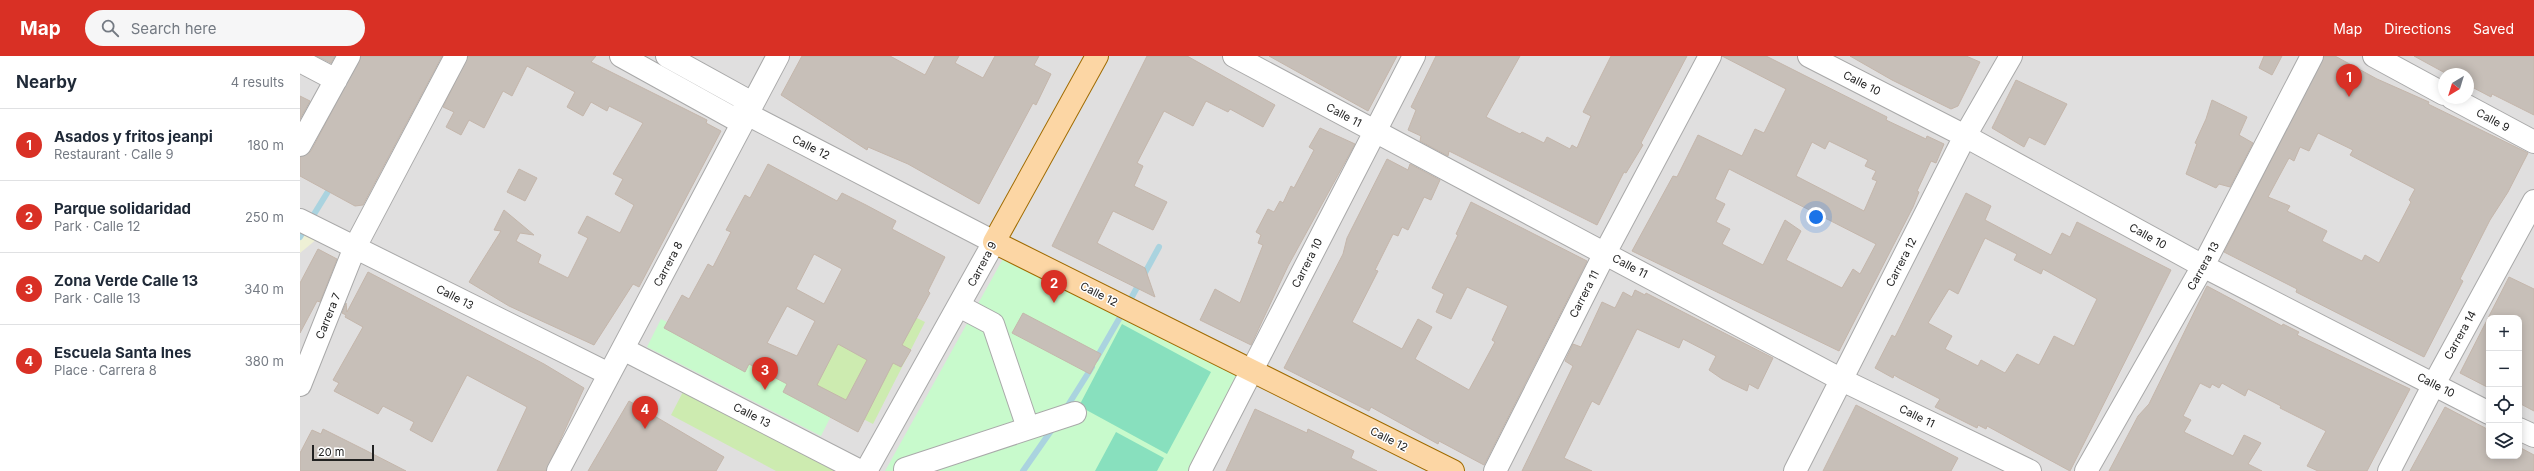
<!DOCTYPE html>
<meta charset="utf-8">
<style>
body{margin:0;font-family:Inter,sans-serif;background:#f6f6f7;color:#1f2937}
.controls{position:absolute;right:12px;bottom:12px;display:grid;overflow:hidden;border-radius:8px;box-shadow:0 2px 10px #0003}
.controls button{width:36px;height:36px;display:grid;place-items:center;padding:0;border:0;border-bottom:1px solid #e0e1e3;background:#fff;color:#1f2937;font:20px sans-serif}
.compass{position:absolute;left:2138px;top:12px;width:36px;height:36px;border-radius:50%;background:#fff;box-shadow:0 2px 10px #0003;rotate:218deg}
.scale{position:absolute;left:12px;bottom:10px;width:62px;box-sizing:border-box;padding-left:4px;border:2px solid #222;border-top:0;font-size:11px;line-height:14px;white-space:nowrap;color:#222;-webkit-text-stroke:3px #fff;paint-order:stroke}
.you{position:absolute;left:1516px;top:161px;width:14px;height:14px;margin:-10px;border:3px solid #fff;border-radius:50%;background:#1a73e8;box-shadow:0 0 0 6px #1a73e833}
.badge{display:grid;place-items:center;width:26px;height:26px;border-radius:50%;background:#d93025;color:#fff;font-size:13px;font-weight:700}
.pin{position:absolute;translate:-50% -33px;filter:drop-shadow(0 1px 2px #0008)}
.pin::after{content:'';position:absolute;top:21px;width:14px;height:12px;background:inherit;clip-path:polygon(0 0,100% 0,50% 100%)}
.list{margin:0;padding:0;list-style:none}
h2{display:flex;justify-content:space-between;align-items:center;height:52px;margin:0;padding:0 16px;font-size:17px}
h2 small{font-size:13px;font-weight:400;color:#747a83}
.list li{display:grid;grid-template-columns:26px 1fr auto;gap:12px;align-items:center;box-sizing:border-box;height:72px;padding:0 16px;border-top:1px solid #e0e1e3}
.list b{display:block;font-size:15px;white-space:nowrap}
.list p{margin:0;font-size:13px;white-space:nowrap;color:#747a83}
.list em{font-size:13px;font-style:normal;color:#747a83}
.icon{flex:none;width:22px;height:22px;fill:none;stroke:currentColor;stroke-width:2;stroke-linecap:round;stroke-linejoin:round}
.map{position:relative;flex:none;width:2234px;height:415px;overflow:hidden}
header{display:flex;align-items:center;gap:24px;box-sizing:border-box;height:56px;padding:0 20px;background:#d93025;color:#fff}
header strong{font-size:19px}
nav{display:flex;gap:22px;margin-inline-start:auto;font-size:14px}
.search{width:280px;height:36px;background:#f6f6f7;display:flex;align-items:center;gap:10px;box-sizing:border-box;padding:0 14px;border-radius:22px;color:#747a83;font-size:15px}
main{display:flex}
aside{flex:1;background:#fff}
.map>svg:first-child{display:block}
.residential{fill:#e0dfdf;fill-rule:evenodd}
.farmland{fill:#eef0d5}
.grass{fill:#cdebb0}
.park{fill:#c8facc}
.pitch{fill:#88e0be}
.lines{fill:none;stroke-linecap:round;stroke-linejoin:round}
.stream{stroke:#aad3df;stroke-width:6}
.building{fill:#c7bfb8;stroke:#c4b6ab;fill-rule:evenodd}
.minor-casing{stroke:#a9a9a9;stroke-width:24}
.major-casing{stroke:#a06b00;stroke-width:24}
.minor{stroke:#fff;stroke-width:22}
.major{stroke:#fcd6a4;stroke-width:22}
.labels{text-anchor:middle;stroke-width:3;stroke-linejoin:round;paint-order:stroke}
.street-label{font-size:11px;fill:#222;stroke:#fff}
</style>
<header>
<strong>Map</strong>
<div class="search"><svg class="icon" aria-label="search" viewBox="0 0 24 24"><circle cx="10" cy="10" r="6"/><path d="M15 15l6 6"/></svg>Search here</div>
<nav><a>Map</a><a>Directions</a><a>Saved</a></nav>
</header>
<main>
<aside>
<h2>Nearby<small>4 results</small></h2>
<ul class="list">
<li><span class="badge">1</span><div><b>Asados y fritos jeanpi</b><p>Restaurant · Calle 9</p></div><em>180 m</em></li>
<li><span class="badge">2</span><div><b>Parque solidaridad</b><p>Park · Calle 12</p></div><em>250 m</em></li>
<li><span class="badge">3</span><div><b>Zona Verde Calle 13</b><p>Park · Calle 13</p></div><em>340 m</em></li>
<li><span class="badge">4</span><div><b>Escuela Santa Ines</b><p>Place · Carrera 8</p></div><em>380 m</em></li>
</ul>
</aside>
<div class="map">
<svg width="2234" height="415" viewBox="0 0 2234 415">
<rect width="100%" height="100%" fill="#f2efe9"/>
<path class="residential" d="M 0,0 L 2234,0 L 2234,415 L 0,415 ZM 2144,18 L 2168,18 L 2168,42 L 2144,42 ZM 2189,262 L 2219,262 L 2219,400 L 2189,400 Z"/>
<path class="farmland" d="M 0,176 L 17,183 L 0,197 Z"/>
<path class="grass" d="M 563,235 L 625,266 L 573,368 L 512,337 Z
M 386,330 L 541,415 L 476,415 L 371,359 Z"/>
<path class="park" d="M 714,183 L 945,311 L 890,415 L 585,415 Z
M 361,263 L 535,352 L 521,380 L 347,291 Z"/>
<path class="pitch" d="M 822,268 L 911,316 L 867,398 L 779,350 Z
M 816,376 L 864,402 L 857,415 L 795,415 Z"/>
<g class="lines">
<path class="stream" d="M 0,181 L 32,129
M 828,248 L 859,191
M 796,303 L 823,256
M 765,354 L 792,311
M 723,415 L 753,372"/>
</g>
<path class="building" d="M 17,0 L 35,0 L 31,7 Z
M 61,0 L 142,0 L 63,149 L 55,150 L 0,120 L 0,101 L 11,95 Z
M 168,0 L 296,0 L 291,6 L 407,64 L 406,67 L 421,75 L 339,231 L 333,228 L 294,289 L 209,250 L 169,226 L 201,175 L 194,174 L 204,154 L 234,179 L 220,177 L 216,185 L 241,199 L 238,207 L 268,222 L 288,182 L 278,177 L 287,160 L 320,177 L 334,149 L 315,138 L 323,123 L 313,118 L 343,67 L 309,50 L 307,55 L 291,46 L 283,60 L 267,51 L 275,36 L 227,10 L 212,40 L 203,35 L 184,72 L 169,64 L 161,79 L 146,71 L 154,56 L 143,51 Z
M 502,0 L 590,0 L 625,19 L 635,0 L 659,0 L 655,7 L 683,22 L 695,0 L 739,0 L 734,9 L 751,18 L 736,49 L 733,47 L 679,148 L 608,108 L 568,91 L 567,94 L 481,39 Z
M 847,0 L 887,0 L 975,49 L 963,71 L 930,53 L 928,56 L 906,45 L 893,70 L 864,55 L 837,107 L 843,110 L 834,130 L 867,146 L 853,174 L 813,155 L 797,187 L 845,212 L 855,241 L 752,190 Z
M 969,0 L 1097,0 L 1068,55 Z
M 1136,0 L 1220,0 L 1186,61 L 1220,78 L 1222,76 L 1244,87 L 1247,81 L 1270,93 L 1272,89 L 1277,92 L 1291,60 L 1283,56 L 1311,0 L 1387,0 L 1341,87 L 1343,89 L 1326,117 L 1324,116 L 1297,169 L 1149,95 L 1148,100 L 1120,85 L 1121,80 L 1108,74 L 1116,54 L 1111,51 Z
M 1422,0 L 1466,0 L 1587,61 L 1586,64 L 1626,83 L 1627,80 L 1644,88 L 1636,107 L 1631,105 L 1617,135 L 1619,136 L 1613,151 L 1539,295 L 1332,195 L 1373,120 L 1377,121 L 1398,79 L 1442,100 L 1455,73 L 1464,77 L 1486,33 ZM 1529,85 L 1568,104 L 1565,110 L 1576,115 L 1572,123 L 1577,125 L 1564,155 L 1496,120 L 1512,86 L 1525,93 ZM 1429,113 L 1576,188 L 1560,218 L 1553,213 L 1542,232 L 1486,204 L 1501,175 L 1485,164 L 1463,209 L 1422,188 L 1430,173 L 1416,166 L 1425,148 L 1415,143 Z
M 1550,0 L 1666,0 L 1680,6 L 1658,50 L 1651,53 L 1592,24 Z
M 1964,0 L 1982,0 L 1972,19 L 1959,12 Z
M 2024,0 L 2035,0 L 2077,23 L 2129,46 L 2128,48 L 2228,97 L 2208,136 L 2190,164 L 2160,223 L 2163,225 L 2124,301 L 1996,236 L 1997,233 L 1924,196 ZM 2018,77 L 2053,94 L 2050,99 L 2115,133 L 2109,144 L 2111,146 L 2079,207 L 2065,199 L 2062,205 L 2022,185 L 2027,175 L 1987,155 L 1990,150 L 1968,141 L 1989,102 L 1994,105 L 2000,91 L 2009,95 Z
M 2114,0 L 2234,0 L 2234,59 L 2192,38 L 2191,41 L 2170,30 L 2168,18 L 2147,18 Z
M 1716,24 L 1767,48 L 1745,89 L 1729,81 L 1724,91 L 1692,72 Z
M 0,40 L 10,45 L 0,63 Z
M 1912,44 L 1947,61 L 1939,79 L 1953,87 L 1930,131 L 1919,128 L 1916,132 L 1886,118 L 1897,88 L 1895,87 L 1906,63 Z
M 1020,72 L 1055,88 L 988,210 L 951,289 L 900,264 L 915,233 L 940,247 L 963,189 L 958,187 L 961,179 L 956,176 L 968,153 L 974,156 L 980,145 L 983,147 L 991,130 L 994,132 L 1014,94 L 1009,91 Z
M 1087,103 L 1108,114 L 1110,108 L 1140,124 L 1131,144 L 1124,141 L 1108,174 L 1102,171 L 1098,180 L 1093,178 L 1075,214 L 1078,215 L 1052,266 L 1102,293 L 1118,263 L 1132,271 L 1115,303 L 1169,334 L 1195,286 L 1192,284 L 1208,250 L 1167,231 L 1151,263 L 1136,256 L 1144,238 L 1132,232 L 1158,179 L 1156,178 L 1171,146 L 1287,205 L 1184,409 L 1139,385 L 1138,388 L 1071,351 L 1069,355 L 984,312 L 1043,198 L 1047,182 Z
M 468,108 L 537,145 L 542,137 L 566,149 L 596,165 L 592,173 L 645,201 L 628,235 L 630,237 L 602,289 L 611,294 L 601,311 L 593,307 L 558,376 L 483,336 L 487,328 L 449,308 L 445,316 L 364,272 L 382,239 L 389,243 L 408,208 L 413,211 L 431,176 L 426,174 L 445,139 L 450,142 ZM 514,198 L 542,213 L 524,248 L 496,233 ZM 487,250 L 515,265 L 497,300 L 467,287 ZM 538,288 L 567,304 L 546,344 L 517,329 Z
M 219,113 L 237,122 L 225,145 L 207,136 Z
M 1666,137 L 1691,150 L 1685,164 L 1751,199 L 1762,177 L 1770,181 L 1777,166 L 1871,214 L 1770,415 L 1687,370 L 1686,373 L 1678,369 L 1677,372 L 1635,351 L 1640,343 L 1599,322 L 1594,319 L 1593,322 L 1575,312 L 1592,279 L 1595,281 ZM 1685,182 L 1717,198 L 1714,204 L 1741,218 L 1743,213 L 1797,243 L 1774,290 L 1754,280 L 1739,309 L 1717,298 L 1705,317 L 1681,304 L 1678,310 L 1645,293 L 1652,280 L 1628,267 L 1649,233 L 1658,238 Z
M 18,193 L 37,203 L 20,246 L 17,245 L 0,277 L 0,227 Z
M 68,216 L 244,308 L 284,332 L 246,415 L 197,415 L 227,351 L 167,319 L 132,386 L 110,374 L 114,366 L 83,350 L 78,358 L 34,335 L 39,327 L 33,324 L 63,271 L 45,261 L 46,259 L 42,257 L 46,247 L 47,256 Z
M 2209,221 L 2234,233 L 2234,355 L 2219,347 L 2219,262 L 2189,262 L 2189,332 L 2160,317 Z
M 1907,230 L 1982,270 L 1983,268 L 1999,276 L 1997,279 L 2110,333 L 2067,415 L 2018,415 L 2007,410 L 2026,375 L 1980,352 L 1981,350 L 1948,333 L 1945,340 L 1922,327 L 1919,332 L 1912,328 L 1910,332 L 1900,327 L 1883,360 L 1891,364 L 1884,376 L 1933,400 L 1944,379 L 1961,387 L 1948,408 L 1962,415 L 1809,415 L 1838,360 L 1849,348 Z
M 1335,234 L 1345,239 L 1346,237 L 1473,302 L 1458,333 L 1449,328 L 1447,335 L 1422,323 L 1409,314 L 1416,300 L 1383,283 L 1379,292 L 1337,273 L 1299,349 L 1292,345 L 1264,402 L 1292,415 L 1222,415 L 1273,310 L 1265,305 L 1273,288 L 1281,291 L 1302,246 L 1315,252 L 1323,236 L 1332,241 Z
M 723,257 L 801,298 L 790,318 L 712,277 Z
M 329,345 L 424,401 L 416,415 L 288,415 Z
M 1556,349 L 1658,402 L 1651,415 L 1523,415 Z
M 2145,351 L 2189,374 L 2189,400 L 2219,400 L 2219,391 L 2234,399 L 2234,415 L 2110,415 Z
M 955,353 L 1007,377 L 1008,373 L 1054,395 L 1051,402 L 1077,415 L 926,415 Z
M 23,373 L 65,394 L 106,415 L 0,415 L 0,397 L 12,374 L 21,378 Z"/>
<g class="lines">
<defs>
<path id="minor" d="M 321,0 L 433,62 L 447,58 L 694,186 L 566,415
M 367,0 L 443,42 L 447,58
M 934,0 L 1542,324 L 1730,415
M 1509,0 L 1665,80 L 1903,210 L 2189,357
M 2074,0 L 2144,38
M 0,5 L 36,24
M 2152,42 L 2234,86
M 0,89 L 49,0
M 0,164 L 309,318
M 659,250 L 693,268 L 728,372
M 323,293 L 560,415
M 0,329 L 55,191 L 156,0
M 2219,373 L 2234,380
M 258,415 L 478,0
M 609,415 L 605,413 L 775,357
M 900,415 L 1114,0
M 1195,415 L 1305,197 L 1410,0
M 1495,415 L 1665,80 L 1711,0
M 1786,415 L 1903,210 L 2012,0
M 2089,415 L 2134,328 L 2234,145"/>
<path id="major" d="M 797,0 L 694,186 L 1153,415"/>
</defs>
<use href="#minor" class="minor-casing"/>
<use href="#major" class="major-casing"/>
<use href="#minor" class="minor"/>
<use href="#major" class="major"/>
</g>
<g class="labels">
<g class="street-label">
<text transform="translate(1562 27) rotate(27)" y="4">Calle 10</text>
<text transform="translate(1044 59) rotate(28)" y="4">Calle 11</text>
<text transform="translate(2193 64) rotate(28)" y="4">Calle 9</text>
<text transform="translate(511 91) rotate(27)" y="4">Calle 12</text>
<text transform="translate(1848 180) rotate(29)" y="4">Calle 10</text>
<text transform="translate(1601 206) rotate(-63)" y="4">Carrera 12</text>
<text transform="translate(1007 207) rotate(-63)" y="4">Carrera 10</text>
<text transform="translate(368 208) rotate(-62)" y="4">Carrera 8</text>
<text transform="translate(682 208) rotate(-62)" y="4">Carrera 9</text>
<text transform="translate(1330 210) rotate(28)" y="4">Calle 11</text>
<text transform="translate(1903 210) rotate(-61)" y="4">Carrera 13</text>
<text transform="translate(799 238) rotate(27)" y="4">Calle 12</text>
<text transform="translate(1284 238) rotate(-63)" y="4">Carrera 11</text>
<text transform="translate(155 241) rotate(27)" y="4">Calle 13</text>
<text transform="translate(28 260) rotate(-68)" y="4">Carrera 7</text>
<text transform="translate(2160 279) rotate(-61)" y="4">Carrera 14</text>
<text transform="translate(2136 329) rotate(27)" y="4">Calle 10</text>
<text transform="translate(452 359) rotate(27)" y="4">Calle 13</text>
<text transform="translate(1617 360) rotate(26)" y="4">Calle 11</text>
<text transform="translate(1089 383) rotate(27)" y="4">Calle 12</text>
</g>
</g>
</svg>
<div class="controls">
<button>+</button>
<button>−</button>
<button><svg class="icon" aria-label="locate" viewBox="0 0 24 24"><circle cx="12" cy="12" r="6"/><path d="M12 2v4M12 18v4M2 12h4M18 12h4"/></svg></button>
<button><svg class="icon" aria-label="layers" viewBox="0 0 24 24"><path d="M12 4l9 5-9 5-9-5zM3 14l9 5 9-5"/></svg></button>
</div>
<svg class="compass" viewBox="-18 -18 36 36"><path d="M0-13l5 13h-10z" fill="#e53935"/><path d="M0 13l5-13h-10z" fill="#747a83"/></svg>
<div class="scale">20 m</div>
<div class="you"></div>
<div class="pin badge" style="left:2049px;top:41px">1</div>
<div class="pin badge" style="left:754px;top:247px">2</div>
<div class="pin badge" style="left:465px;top:334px">3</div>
<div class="pin badge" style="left:345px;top:373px">4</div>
</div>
</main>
